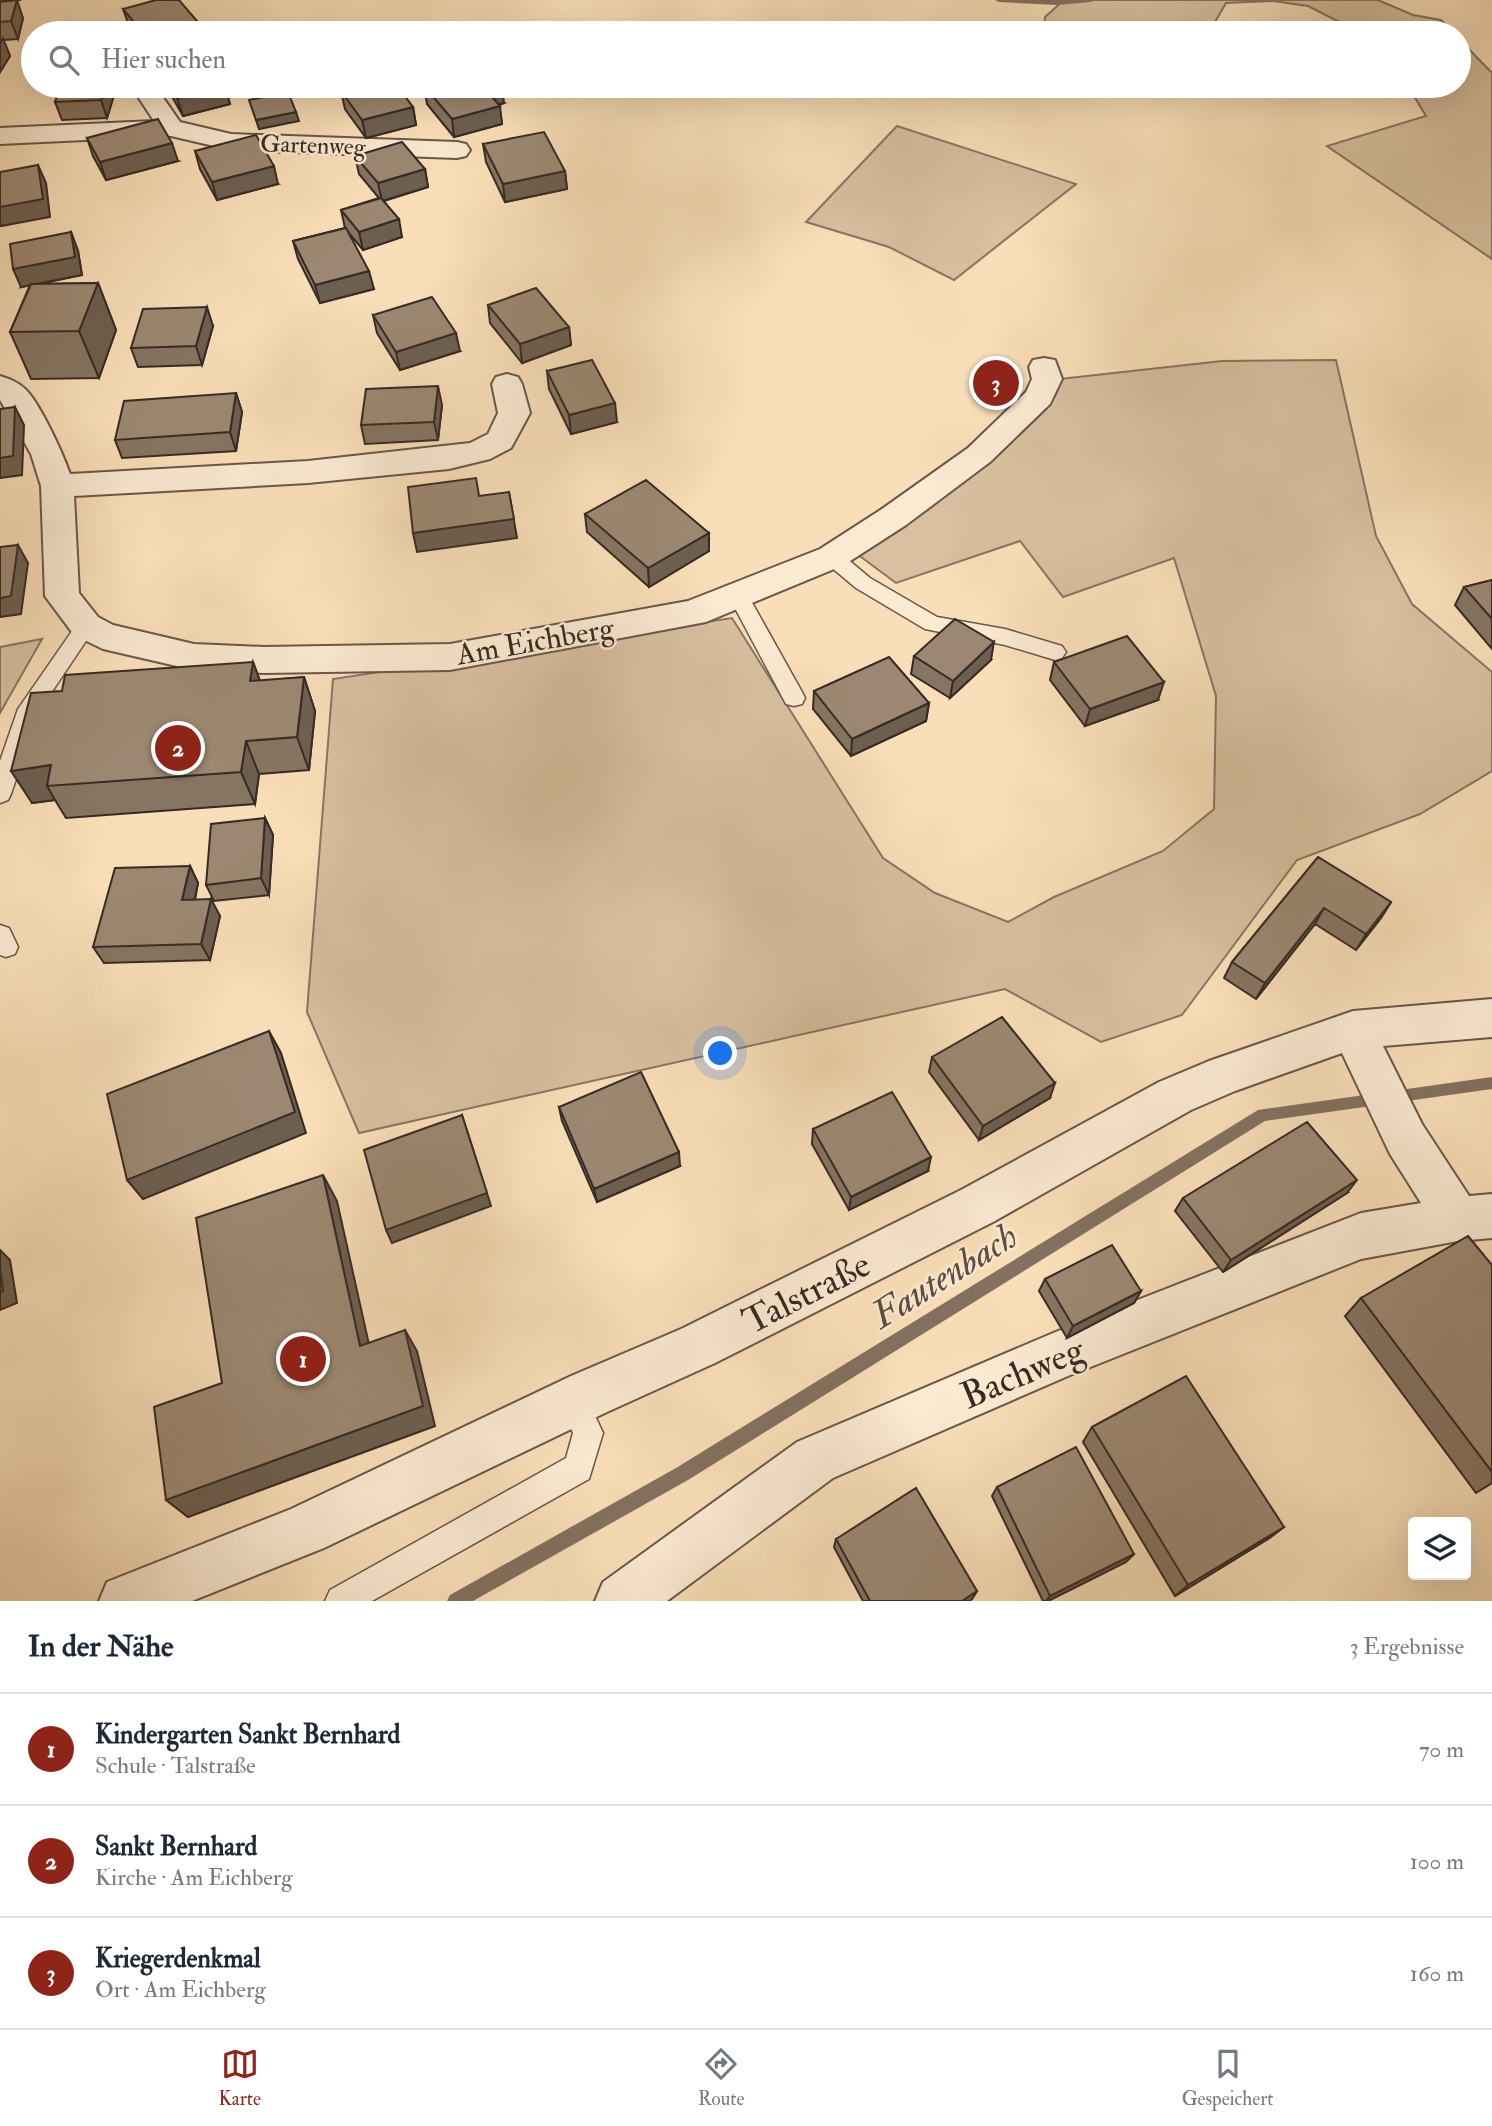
<!DOCTYPE html>
<html lang="de">
<meta charset="utf-8">
<style>
body{margin:0;font-family:"IM FELL Double Pica",serif;background:#f2f2f3;color:#1f2937}
.controls{position:absolute;right:21px;bottom:21px;display:grid;overflow:hidden;border-radius:7px;box-shadow:0 7px 28px #0002}
.controls button{width:63px;height:63px;display:grid;place-items:center;padding:0;border:0;border-bottom:2px solid #e0e1e3;background:#fff;color:#1f2937;font:35px sans-serif}
.you{position:absolute;left:721px;top:1054px;width:24px;height:24px;margin:-18px;border:5px solid #fff;border-radius:50%;background:#1a73e8;box-shadow:0 0 0 10px #1a73e833}
.badge{display:grid;place-items:center;width:46px;height:46px;border-radius:50%;background:#8f2418;color:#fff;font-size:23px;font-weight:700}
.pin{position:absolute;translate:-50% -50%;border:4px solid #fff;box-shadow:0 2px 7px #0006}
.list{margin:0;padding:0;list-style:none}
h2{display:flex;justify-content:space-between;align-items:center;height:91px;margin:0;padding:0 28px;font-size:30px}
h2 small{font-size:23px;font-weight:400;color:#747a83}
.list li{display:grid;grid-template-columns:46px 1fr auto;gap:21px;align-items:center;box-sizing:border-box;height:112px;padding:0 28px;border-top:2px solid #e0e1e3}
.list b{display:block;font-size:26px;white-space:nowrap}
.list p{margin:0;font-size:23px;white-space:nowrap;color:#747a83}
.list em{font-size:23px;font-style:normal;color:#747a83}
.icon{flex:none;width:38px;height:38px;fill:none;stroke:currentColor;stroke-width:2;stroke-linecap:round;stroke-linejoin:round}
.map{position:relative;flex:none;width:1492px;height:1601px;overflow:hidden}
.search{position:absolute;background:#fff;box-shadow:0 7px 28px #0002;left:21px;right:21px;top:21px;height:77px;display:flex;align-items:center;gap:18px;box-sizing:border-box;padding:0 24px;border-radius:38px;color:#747a83;font-size:26px}
.sheet{height:427px;background:#fff}
nav{display:flex;justify-content:space-around;align-items:center;box-sizing:border-box;height:98px;border-top:2px solid #e0e1e3;background:#fff;font-size:19px;color:#747a83}
nav a{display:grid;justify-items:center;gap:4px}
nav .on{color:#8f2418}
.map>svg:first-child{display:block}
.green{fill:#d8c0a0;stroke:#887562;stroke-width:2}
.lines{fill:none;stroke-linecap:round;stroke-linejoin:round}
.stream{fill:#847160;fill-rule:evenodd}
.service-casing{stroke:#68574a;stroke-width:3}
.minor-casing{stroke:#68574a;stroke-width:4}
.service{fill:#fbead2;fill-rule:evenodd}
.minor{fill:#fbead2;fill-rule:evenodd}
.wall{fill:#867562;stroke:#372a25;stroke-width:2}
.shaded-wall{fill:#6d5f50;stroke:#372a25;stroke-width:2}
.building{fill:#9c8872;stroke:#372a25;stroke-width:2}
.labels{text-anchor:middle;stroke-width:5;stroke-linejoin:round;paint-order:stroke}
.far-street-label{font-size:24px;fill:#372a25;stroke:#fbead2}
.street-label{font-size:30px;fill:#372a25;stroke:#fbead2}
.near-street-label{font-size:37px;fill:#372a25;stroke:#fbead2}
.near-water-label{font-size:38px;font-style:italic;fill:#5d4e42;stroke:#fbead2}
</style>
<div class="map">
<svg width="1492" height="1601" viewBox="0 0 1492 1601">
<rect width="100%" height="100%" fill="#f9dfb9"/>
<filter id="stains"><feTurbulence type="fractalNoise" baseFrequency=".00286" numOctaves="4"/><feColorMatrix values="0 0 0 0 .2 0 0 0 0 .09 0 0 0 0 .02 0 0 0 .5 -.17"/></filter>
<radialGradient id="worn" r=".72"><stop offset=".6" stop-color="#630" stop-opacity="0"/><stop offset="1" stop-color="#630" stop-opacity=".3"/></radialGradient>
<path class="green" d="M 1064,0 L 1378,0 L 1413,15 L 1441,20 L 1453,33 L 1361,33 L 1308,6 L 1273,1 L 1226,3 L 1215,22 L 1191,33 L 1044,33 L 1045,17 Z
M 1459,39 L 1492,73 L 1492,259 L 1327,146 L 1426,116 L 1408,86 L 1459,86 Z
M 897,126 L 1076,184 L 954,280 L 889,247 L 806,222 Z
M 1336,360 L 1376,536 L 1412,604 L 1492,672 L 1492,771 L 1420,814 L 1297,860 L 1182,1015 L 1101,1042 L 1005,989 L 359,1133 L 307,1012 L 333,679 L 732,618 L 883,858 L 935,893 L 1008,922 L 1054,897 L 1163,851 L 1214,809 L 1216,696 L 1174,558 L 1063,597 L 1020,541 L 896,583 L 853,551 L 1060,379 L 1222,361 Z
M 42,639 L 0,713 L 0,647 Z"/>
<g class="lines">
<path class="stream" d="M 995,0 L 1095,0 L 1091,2 L 1057,5 L 999,2 Z
M 1492,1077 L 1492,1089 L 1265,1121 L 688,1480 L 473,1601 L 447,1601 L 450,1595 L 676,1468 L 1258,1110 Z"/>
<defs>
<path id="service" d="M 832,550 L 839,552 L 870,578 L 937,617 L 1005,629 L 1062,646 L 1066,652 L 1062,658 L 1055,660 L 1005,645 L 925,629 L 856,588 L 825,562 L 822,557 L 825,552 Z
M 738,588 L 745,590 L 802,692 L 805,698 L 802,704 L 794,706 L 786,704 L 728,595 L 731,590 Z
M 86,618 L 93,621 L 96,626 L 39,711 L 11,794 L 8,800 L 0,803 L 0,761 L 18,709 L 79,621 Z
M 0,925 L 9,928 L 18,947 L 15,954 L 6,957 L 0,955 Z
M 574,1387 L 584,1392 L 603,1433 L 589,1479 L 372,1601 L 325,1601 L 330,1590 L 566,1458 L 573,1433 L 559,1402 L 564,1392 Z"/>
<path id="minor" d="M 108,24 L 116,26 L 121,33 L 97,33 L 100,26 Z
M 131,86 L 155,86 L 180,122 L 231,134 L 457,142 L 466,144 L 470,150 L 466,156 L 457,158 L 231,150 L 171,136 L 0,144 L 0,128 L 154,121 Z
M 1044,358 L 1055,360 L 1062,379 L 1050,404 L 990,462 L 906,525 L 844,565 L 706,622 L 450,670 L 264,673 L 194,670 L 103,649 L 74,635 L 45,596 L 41,486 L 31,454 L 0,400 L 0,376 C 9,379 18,382 25,389 C 40,403 63,454 70,474 L 308,461 L 470,443 L 488,434 L 498,413 L 492,384 L 496,377 L 507,374 L 518,377 L 522,384 L 530,413 L 511,448 L 490,459 L 449,469 L 308,483 L 74,496 L 79,593 L 98,617 L 113,625 L 194,644 L 264,647 L 450,644 L 688,601 L 820,549 L 882,509 L 968,448 L 1026,392 L 1032,379 L 1029,367 L 1033,360 Z
M 1492,999 L 1492,1037 L 1383,1046 L 1422,1124 L 1469,1196 L 1492,1194 L 1492,1238 L 1458,1241 L 1361,1259 L 1068,1376 L 833,1478 L 667,1601 L 595,1601 L 603,1582 L 797,1442 L 1058,1331 L 1361,1213 L 1421,1203 L 1390,1154 L 1342,1053 L 1235,1091 L 1191,1110 L 993,1222 L 715,1363 L 607,1412 L 324,1548 L 192,1601 L 99,1601 L 107,1582 L 291,1509 L 571,1376 L 681,1329 L 961,1190 L 1159,1082 L 1209,1061 L 1353,1011 Z"/>
</defs>
<use href="#service" class="service-casing"/>
<use href="#minor" class="minor-casing"/>
<use href="#service" class="service"/>
<use href="#minor" class="minor"/>
</g>
<path class="wall" d="M 0,0 L 21,0 L 9,1 L 23,18 L 18,39 L 3,40 L 10,56 L 0,72 Z
M 123,9 L 204,33 L 135,33 L 129,26 Z
M 61,86 L 113,86 L 115,92 L 107,118 L 62,120 L 55,102 Z
M 166,86 L 225,86 L 230,104 L 183,116 Z
M 424,86 L 504,103 L 499,105 L 502,124 L 454,137 L 427,104 Z
M 341,91 L 413,107 L 416,125 L 366,138 L 345,109 Z
M 87,138 L 178,161 L 106,180 L 93,156 Z
M 483,144 L 565,171 L 567,189 L 505,202 L 486,162 Z
M 195,151 L 278,184 L 217,200 L 200,169 Z
M 355,156 L 425,169 L 428,187 L 384,201 L 402,237 L 363,250 L 348,232 L 374,289 L 320,303 L 298,259 L 293,241 L 345,228 L 341,210 L 379,198 L 359,174 Z
M 71,232 L 78,251 L 82,275 L 39,284 L 98,283 L 116,330 L 99,378 L 31,379 L 10,332 L 30,285 L 21,287 Z
M 488,305 L 569,327 L 571,345 L 522,363 L 490,323 Z
M 373,315 L 460,351 L 400,370 L 377,333 Z
M 213,326 L 202,365 L 138,367 L 131,348 Z
M 547,371 L 617,422 L 571,434 L 549,389 Z
M 236,393 L 242,412 L 236,451 L 122,458 L 115,440 Z
M 442,405 L 438,440 L 365,444 L 361,425 Z
M 585,514 L 709,533 L 709,551 L 649,587 L 587,532 Z
M 1492,580 L 1492,649 L 1455,605 L 1464,587 Z
M 914,656 L 991,660 L 950,698 L 911,674 Z
M 253,662 L 260,681 L 304,677 L 315,711 L 309,770 L 259,774 L 255,804 L 66,818 L 55,800 L 32,803 L 62,691 Z
M 1054,662 L 1158,700 L 1085,726 L 1050,680 Z
M 814,691 L 929,703 L 926,721 L 851,756 L 813,709 Z
M 265,818 L 273,835 L 269,895 L 214,901 L 206,885 Z
M 1318,857 L 1391,902 L 1381,918 L 1356,950 L 1315,924 L 1256,999 L 1224,978 L 1232,962 Z
M 190,866 L 198,883 L 195,900 L 220,916 L 210,960 L 104,963 L 93,947 Z
M 932,1057 L 1050,1098 L 979,1140 L 929,1072 Z
M 559,1107 L 680,1166 L 597,1202 L 562,1121 Z
M 813,1129 L 928,1171 L 849,1210 L 812,1144 Z
M 1347,1193 L 1223,1272 L 1175,1211 L 1183,1198 Z
M 1492,1265 L 1492,1483 L 1476,1493 L 1345,1316 L 1361,1298 Z
M 1045,1279 L 1141,1291 L 1134,1303 L 1067,1338 L 1039,1291 Z
M 1092,1427 L 1284,1527 L 1268,1539 L 1175,1596 L 1083,1442 Z
M 997,1487 L 1134,1554 L 1126,1562 L 1048,1601 L 1043,1601 L 992,1496 Z
M 836,1539 L 977,1591 L 972,1599 L 969,1601 L 863,1601 L 834,1547 Z"/>
<path class="shaded-wall" d="M 17,0 L 23,18 L 18,39 L 11,21 Z
M 203,28 L 204,33 L 184,33 Z
M 3,38 L 10,56 L 0,72 L 0,43 Z
M 105,86 L 113,86 L 115,92 L 107,118 L 101,100 Z
M 225,86 L 230,104 L 183,116 L 177,98 Z
M 502,86 L 504,103 L 488,108 L 486,90 Z
M 500,106 L 502,124 L 454,137 L 452,119 Z
M 413,107 L 416,125 L 366,138 L 362,120 Z
M 296,112 L 299,121 L 259,129 L 256,120 Z
M 172,143 L 178,161 L 106,180 L 100,162 Z
M 38,165 L 46,183 L 50,217 L 1,226 L 0,223 L 0,207 Z
M 274,166 L 278,184 L 217,200 L 212,182 Z
M 425,169 L 428,187 L 382,201 L 378,183 Z
M 565,171 L 567,189 L 505,202 L 503,184 Z
M 399,219 L 402,237 L 363,250 L 359,232 Z
M 71,232 L 78,251 L 82,275 L 21,287 L 13,269 Z
M 369,271 L 374,289 L 320,303 L 315,285 Z
M 98,283 L 116,330 L 99,378 L 79,331 Z
M 207,307 L 213,326 L 202,365 L 196,346 Z
M 569,327 L 571,345 L 522,363 L 520,344 Z
M 456,333 L 460,351 L 400,370 L 396,352 Z
M 438,386 L 442,405 L 438,440 L 434,422 Z
M 236,393 L 242,412 L 236,451 L 230,432 Z
M 615,403 L 617,422 L 571,434 L 569,415 Z
M 15,407 L 24,425 L 22,475 L 0,478 L 0,458 Z
M 509,492 L 517,538 L 417,552 L 413,533 Z
M 709,533 L 709,551 L 649,587 L 648,568 Z
M 18,545 L 28,563 L 21,614 L 0,617 L 0,598 Z
M 994,642 L 991,660 L 950,698 L 953,681 Z
M 253,662 L 265,695 L 250,681 Z
M 304,677 L 315,711 L 309,770 L 297,737 Z
M 1164,682 L 1158,700 L 1085,726 L 1090,709 Z
M 929,703 L 926,721 L 851,756 L 852,739 Z
M 246,741 L 259,774 L 255,804 L 241,772 Z
M 51,765 L 47,786 L 55,800 L 32,803 L 11,771 Z
M 265,818 L 273,835 L 269,895 L 261,878 Z
M 190,866 L 198,883 L 191,917 L 182,900 Z
M 211,899 L 220,916 L 210,960 L 201,944 Z
M 1391,902 L 1381,918 L 1356,950 L 1366,934 Z
M 1324,908 L 1315,924 L 1256,999 L 1265,983 Z
M 269,1031 L 281,1053 L 306,1133 L 143,1199 L 127,1180 Z
M 1055,1083 L 1050,1098 L 979,1140 L 983,1126 Z
M 462,1115 L 491,1206 L 392,1243 L 386,1230 Z
M 679,1152 L 680,1166 L 597,1202 L 594,1189 Z
M 931,1157 L 928,1171 L 849,1210 L 851,1197 Z
M 323,1175 L 337,1201 L 374,1367 L 360,1346 Z
M 1357,1180 L 1347,1193 L 1223,1272 L 1231,1260 Z
M 0,1250 L 10,1260 L 17,1303 L 0,1310 Z
M 1141,1291 L 1134,1303 L 1067,1338 L 1073,1326 Z
M 405,1330 L 417,1351 L 435,1426 L 188,1517 L 166,1500 Z
M 1284,1527 L 1268,1539 L 1175,1596 L 1188,1585 Z
M 1134,1554 L 1126,1562 L 1048,1601 L 1046,1601 L 1050,1596 Z
M 977,1591 L 972,1599 L 969,1601 L 962,1601 Z"/>
<path class="building" d="M 17,0 L 11,21 L 0,22 L 0,2 Z
M 156,0 L 179,0 L 203,28 L 184,33 L 143,33 L 123,9 Z
M 61,86 L 105,86 L 101,100 L 55,102 Z
M 170,86 L 225,86 L 177,98 Z
M 363,86 L 397,86 L 413,107 L 362,120 L 341,91 Z
M 424,86 L 501,86 L 486,90 L 500,106 L 452,119 Z
M 288,92 L 296,112 L 256,120 L 249,100 Z
M 158,119 L 172,143 L 100,162 L 87,138 Z
M 544,132 L 565,171 L 503,184 L 483,144 Z
M 256,135 L 274,166 L 212,182 L 195,151 Z
M 402,142 L 425,169 L 378,183 L 355,156 Z
M 38,165 L 43,199 L 0,207 L 0,172 Z
M 381,198 L 399,219 L 359,232 L 341,210 Z
M 346,228 L 369,271 L 315,285 L 293,241 Z
M 71,232 L 75,257 L 13,269 L 10,244 Z
M 98,283 L 79,331 L 10,332 L 31,284 Z
M 536,288 L 569,327 L 520,344 L 488,305 Z
M 432,297 L 456,333 L 396,352 L 373,315 Z
M 207,307 L 196,346 L 131,348 L 143,309 Z
M 592,360 L 615,403 L 569,415 L 547,371 Z
M 438,386 L 434,422 L 361,425 L 366,389 Z
M 236,393 L 230,432 L 115,440 L 124,401 Z
M 15,407 L 13,456 L 0,458 L 0,409 Z
M 476,478 L 479,496 L 509,492 L 514,519 L 413,533 L 408,487 Z
M 646,480 L 709,533 L 648,568 L 585,514 Z
M 18,545 L 11,596 L 0,598 L 0,547 Z
M 1492,580 L 1492,619 L 1464,587 Z
M 955,619 L 994,642 L 953,681 L 914,656 Z
M 1127,636 L 1164,682 L 1090,709 L 1054,662 Z
M 889,657 L 929,703 L 852,739 L 814,691 Z
M 253,662 L 250,681 L 304,677 L 297,737 L 246,741 L 241,772 L 47,786 L 51,765 L 11,771 L 31,693 L 62,691 L 65,675 Z
M 265,818 L 261,878 L 206,885 L 211,824 Z
M 1318,857 L 1391,902 L 1366,934 L 1324,908 L 1265,983 L 1232,962 Z
M 190,866 L 182,900 L 211,899 L 201,944 L 93,947 L 115,868 Z
M 1002,1017 L 1055,1083 L 983,1126 L 932,1057 Z
M 269,1031 L 295,1112 L 127,1180 L 107,1094 Z
M 641,1072 L 679,1152 L 594,1189 L 559,1107 Z
M 892,1092 L 931,1157 L 851,1197 L 813,1129 Z
M 462,1115 L 487,1193 L 386,1230 L 364,1150 Z
M 1307,1122 L 1357,1180 L 1231,1260 L 1183,1198 Z
M 323,1175 L 360,1346 L 405,1330 L 423,1406 L 166,1500 L 154,1407 L 222,1383 L 196,1218 Z
M 1468,1236 L 1492,1265 L 1492,1472 L 1361,1298 Z
M 1112,1245 L 1141,1291 L 1073,1326 L 1045,1279 Z
M 0,1268 L 3,1291 L 0,1292 Z
M 1186,1376 L 1284,1527 L 1188,1585 L 1092,1427 Z
M 1076,1447 L 1134,1554 L 1050,1596 L 997,1487 Z
M 916,1488 L 977,1591 L 962,1601 L 870,1601 L 836,1539 Z"/>
<g class="labels">
<g class="far-street-label">
<text transform="translate(313 145) rotate(2)" y="8">Gartenweg</text>
</g>
<g class="street-label">
<text transform="translate(535 641) rotate(-10)" y="10">Am Eichberg</text>
</g>
<g class="near-street-label">
<text transform="translate(806 1292) rotate(-27)" y="13">Talstraße</text>
<text transform="translate(1022 1372) rotate(-23)" y="13">Bachweg</text>
</g>
<g class="near-water-label">
<text transform="translate(944 1275) rotate(-32)" y="13">Fautenbach</text>
</g>
</g>
<rect width="100%" height="100%" filter="url(#stains)"/>
<rect width="100%" height="100%" fill="url(#worn)"/>
</svg>
<div class="controls">
<button><svg class="icon" aria-label="layers" viewBox="0 0 24 24"><path d="M12 4l9 5-9 5-9-5zM3 14l9 5 9-5"/></svg></button>
</div>
<div class="you"></div>
<div class="pin badge" style="left:303px;top:1359px">1</div>
<div class="pin badge" style="left:178px;top:748px">2</div>
<div class="pin badge" style="left:996px;top:383px">3</div>
<div class="search"><svg class="icon" aria-label="search" viewBox="0 0 24 24"><circle cx="10" cy="10" r="6"/><path d="M15 15l6 6"/></svg>Hier suchen</div>
</div>
<section class="sheet">
<h2>In der Nähe<small>3 Ergebnisse</small></h2>
<ul class="list">
<li><span class="badge">1</span><div><b>Kindergarten Sankt Bernhard</b><p>Schule · Talstraße</p></div><em>70 m</em></li>
<li><span class="badge">2</span><div><b>Sankt Bernhard</b><p>Kirche · Am Eichberg</p></div><em>100 m</em></li>
<li><span class="badge">3</span><div><b>Kriegerdenkmal</b><p>Ort · Am Eichberg</p></div><em>160 m</em></li>
</ul>
</section>
<nav>
<a class="on"><svg class="icon" aria-label="map" viewBox="0 0 24 24"><path d="M3 6l6-2 6 2 6-2v14l-6 2-6-2-6 2zM9 4v14M15 6v14"/></svg>Karte</a>
<a><svg class="icon" aria-label="directions" viewBox="0 0 24 24"><path d="M12 3l9 9-9 9-9-9zM9 14v-3h6M13 9l2 2-2 2"/></svg>Route</a>
<a><svg class="icon" aria-label="saved" viewBox="0 0 24 24"><path d="M7 4h10v16l-5-4-5 4z"/></svg>Gespeichert</a>
</nav>
